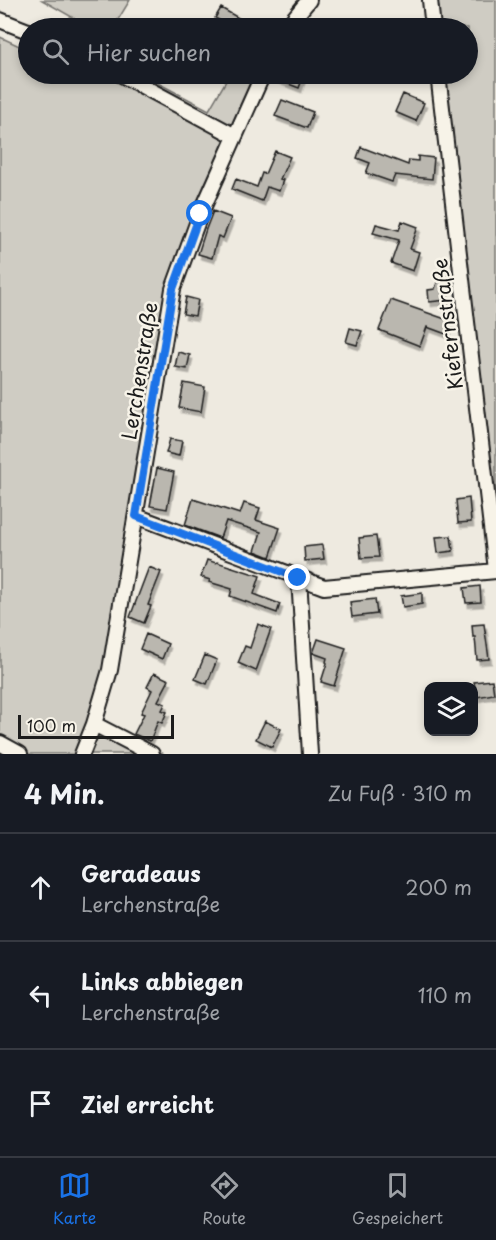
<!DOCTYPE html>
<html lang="de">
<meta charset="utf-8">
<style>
body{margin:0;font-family:"Playpen Sans",sans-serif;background:#20242c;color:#f1f3f6}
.controls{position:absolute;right:18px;bottom:18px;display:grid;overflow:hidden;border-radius:12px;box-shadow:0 3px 9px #0003}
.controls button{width:54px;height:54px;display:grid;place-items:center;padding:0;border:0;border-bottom:2px solid #363941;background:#171b24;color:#f1f3f6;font:30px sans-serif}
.scale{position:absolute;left:18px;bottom:15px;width:156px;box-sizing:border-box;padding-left:6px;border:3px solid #1c1c1c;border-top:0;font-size:16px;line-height:21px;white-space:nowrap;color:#1c1c1c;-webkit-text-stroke:4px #f7f3e8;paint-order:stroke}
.stop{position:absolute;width:18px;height:18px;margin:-14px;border:4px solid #1a73e8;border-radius:50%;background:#fff}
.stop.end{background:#1a73e8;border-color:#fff;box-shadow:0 2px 6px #0008}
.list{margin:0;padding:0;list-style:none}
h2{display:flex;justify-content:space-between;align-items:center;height:78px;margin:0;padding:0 24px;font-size:26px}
h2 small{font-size:20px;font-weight:400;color:#9ea1a6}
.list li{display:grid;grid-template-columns:39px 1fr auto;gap:18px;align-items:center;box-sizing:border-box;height:108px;padding:0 24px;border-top:2px solid #363941}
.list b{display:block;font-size:22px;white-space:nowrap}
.list p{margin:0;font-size:20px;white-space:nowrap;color:#9ea1a6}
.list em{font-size:20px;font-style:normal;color:#9ea1a6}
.icon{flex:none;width:33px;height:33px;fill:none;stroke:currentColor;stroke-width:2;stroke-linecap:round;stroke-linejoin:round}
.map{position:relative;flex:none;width:496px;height:754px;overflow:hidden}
.search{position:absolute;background:#171b24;box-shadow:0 3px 9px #0003;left:18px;right:18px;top:18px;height:66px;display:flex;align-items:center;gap:15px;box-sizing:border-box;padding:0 21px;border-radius:33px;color:#9ea1a6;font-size:22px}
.sheet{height:402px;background:#171b24}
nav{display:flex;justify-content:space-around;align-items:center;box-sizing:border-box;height:84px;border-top:2px solid #363941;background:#171b24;font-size:16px;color:#9ea1a6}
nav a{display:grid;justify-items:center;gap:3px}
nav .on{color:#1a73e8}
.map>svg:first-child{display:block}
.green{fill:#cfccc3;stroke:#767470;stroke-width:1.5}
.building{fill:#bab7af;stroke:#1c1c1c;stroke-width:1.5;filter:url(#shadow)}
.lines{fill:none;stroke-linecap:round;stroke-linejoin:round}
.minor-casing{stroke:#1c1c1c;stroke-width:18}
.minor{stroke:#f7f3e8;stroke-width:14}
.route{stroke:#1a73e8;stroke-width:8}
.labels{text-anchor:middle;stroke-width:5;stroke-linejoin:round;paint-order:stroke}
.street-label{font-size:20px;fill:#1c1c1c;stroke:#f7f3e8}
</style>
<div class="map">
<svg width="496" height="754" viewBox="0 0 496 754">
<defs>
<filter id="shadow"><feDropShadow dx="2.5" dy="4.5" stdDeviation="0" flood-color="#0004"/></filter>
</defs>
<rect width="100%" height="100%" fill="#eeeae0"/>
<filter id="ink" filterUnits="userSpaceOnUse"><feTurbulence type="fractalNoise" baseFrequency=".0167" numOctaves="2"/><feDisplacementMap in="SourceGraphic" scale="12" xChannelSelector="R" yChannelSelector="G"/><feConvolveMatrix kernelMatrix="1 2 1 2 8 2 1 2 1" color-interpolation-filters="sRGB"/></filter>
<g filter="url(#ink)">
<path class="green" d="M 42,0 L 130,0 L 113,28 L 91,28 Z
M 437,0 L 496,0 L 496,510 L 446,74 L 468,74 L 468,28 L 440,28 Z
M 0,37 L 28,50 L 28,74 L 81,74 L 91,76 L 92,74 L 141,74 L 209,110 L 230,74 L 257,74 L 185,237 L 106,667 L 79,754 L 0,754 Z
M 100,720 L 164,754 L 88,754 Z"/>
<path class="building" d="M 221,8 L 242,20 L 237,28 L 234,28 L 215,18 Z
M 272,74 L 295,74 L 303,77 L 299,88 L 271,77 Z
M 403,94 L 424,103 L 416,121 L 395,112 Z
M 282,100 L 313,112 L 307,128 L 275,116 Z
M 361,147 L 408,165 L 409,160 L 418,161 L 418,156 L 434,158 L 432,179 L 395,175 L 392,182 L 366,173 L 370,163 L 357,158 Z
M 275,151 L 290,157 L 280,179 L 283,180 L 279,191 L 267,187 L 262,201 L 232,189 L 236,179 L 257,187 L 262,173 L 265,174 Z
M 213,211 L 231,218 L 223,238 L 218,236 L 212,258 L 198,254 L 206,229 Z
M 402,221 L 418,227 L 410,249 L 419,252 L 413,271 L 391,263 L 399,240 L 373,233 L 376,224 L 399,230 Z
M 443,263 L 444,272 L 452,275 L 449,283 L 445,282 L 447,300 L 429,302 L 428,290 L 435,289 Z
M 186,297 L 198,300 L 195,316 L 183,314 Z
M 391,300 L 451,321 L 446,334 L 427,327 L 420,346 L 379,330 Z
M 350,328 L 362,331 L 357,345 L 346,342 Z
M 178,352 L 190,355 L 187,369 L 175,367 Z
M 184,383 L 205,387 L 201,412 L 179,408 Z
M 170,439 L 182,441 L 179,456 L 166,453 Z
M 157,468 L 174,472 L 167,509 L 150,506 Z
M 469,498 L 471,522 L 458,523 L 456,500 Z
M 193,499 L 240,514 L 244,503 L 260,508 L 256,520 L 280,528 L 270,557 L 255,551 L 261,532 L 226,521 L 220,538 L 185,525 Z
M 376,536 L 379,557 L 361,558 L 359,538 Z
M 451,536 L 453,551 L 438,553 L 436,537 Z
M 322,545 L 324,559 L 305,561 L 304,547 Z
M 207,560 L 216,563 L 217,562 L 260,576 L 254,594 L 280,604 L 277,613 L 230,596 L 232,589 L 209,582 L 210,580 L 201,577 Z
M 149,567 L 161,572 L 148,605 L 151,606 L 144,623 L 130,617 Z
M 480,586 L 481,602 L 466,603 L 464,588 Z
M 422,593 L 422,604 L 403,607 L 401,596 Z
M 375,599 L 377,614 L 352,617 L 350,602 Z
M 258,624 L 271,629 L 256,671 L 238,663 L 245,646 L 250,648 Z
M 484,624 L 489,659 L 477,660 L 475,637 L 473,637 L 472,625 Z
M 146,634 L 168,644 L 162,659 L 140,649 Z
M 318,639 L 346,648 L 334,686 L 321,682 L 327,663 L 326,662 L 327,658 L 313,653 Z
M 205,655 L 217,660 L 207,684 L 195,679 Z
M 154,673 L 169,680 L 158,701 L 165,704 L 162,710 L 167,712 L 162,723 L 158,721 L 150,741 L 134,734 L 144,714 L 141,713 L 152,690 L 147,687 Z
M 492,680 L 494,694 L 477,697 L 474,682 Z
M 265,721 L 281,729 L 272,747 L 256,739 Z"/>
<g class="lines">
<defs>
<path id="minor" d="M 430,0 L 433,28
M 0,20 L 28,31
M 286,28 L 309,0
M 120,74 L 235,136
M 438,74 L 496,570
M 136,516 L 324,587 L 496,571
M 299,578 L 310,754
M 94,724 L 152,754
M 0,743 L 20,754
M 82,754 L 94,724 L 110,670 L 173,289 L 200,215 L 263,74"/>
</defs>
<use href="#minor" class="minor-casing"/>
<use href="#minor" class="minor"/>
</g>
</g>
<g class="lines" filter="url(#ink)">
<path class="route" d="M 200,214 L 173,289 L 136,516 L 298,578"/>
</g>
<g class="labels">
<g class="street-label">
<text transform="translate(448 324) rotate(-97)" y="7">Kiefernstraße</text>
<text transform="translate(140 371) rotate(-81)" y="7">Lerchenstraße</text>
</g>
</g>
</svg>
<div class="controls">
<button><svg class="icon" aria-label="layers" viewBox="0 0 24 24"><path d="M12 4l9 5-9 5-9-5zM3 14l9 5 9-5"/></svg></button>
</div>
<div class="scale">100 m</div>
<div class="stop" style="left:200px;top:214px"></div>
<div class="stop end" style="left:298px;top:578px"></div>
<div class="search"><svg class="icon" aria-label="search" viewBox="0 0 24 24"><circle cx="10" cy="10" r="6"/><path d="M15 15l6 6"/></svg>Hier suchen</div>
</div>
<section class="sheet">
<h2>4 Min.<small>Zu Fuß · 310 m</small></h2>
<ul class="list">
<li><svg class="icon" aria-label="ahead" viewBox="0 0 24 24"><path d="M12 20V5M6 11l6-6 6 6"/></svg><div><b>Geradeaus</b><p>Lerchenstraße</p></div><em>200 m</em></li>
<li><svg class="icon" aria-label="left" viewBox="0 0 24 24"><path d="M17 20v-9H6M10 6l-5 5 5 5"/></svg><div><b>Links abbiegen</b><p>Lerchenstraße</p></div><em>110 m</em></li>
<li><svg class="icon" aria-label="arrive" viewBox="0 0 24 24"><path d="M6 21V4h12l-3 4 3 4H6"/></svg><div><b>Ziel erreicht</b></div></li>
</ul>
</section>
<nav>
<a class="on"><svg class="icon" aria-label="map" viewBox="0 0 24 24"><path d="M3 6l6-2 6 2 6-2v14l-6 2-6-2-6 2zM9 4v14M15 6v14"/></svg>Karte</a>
<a><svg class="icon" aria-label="directions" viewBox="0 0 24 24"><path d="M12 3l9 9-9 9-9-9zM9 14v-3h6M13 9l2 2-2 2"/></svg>Route</a>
<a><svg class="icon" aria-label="saved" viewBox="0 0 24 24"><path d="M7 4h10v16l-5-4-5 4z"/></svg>Gespeichert</a>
</nav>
